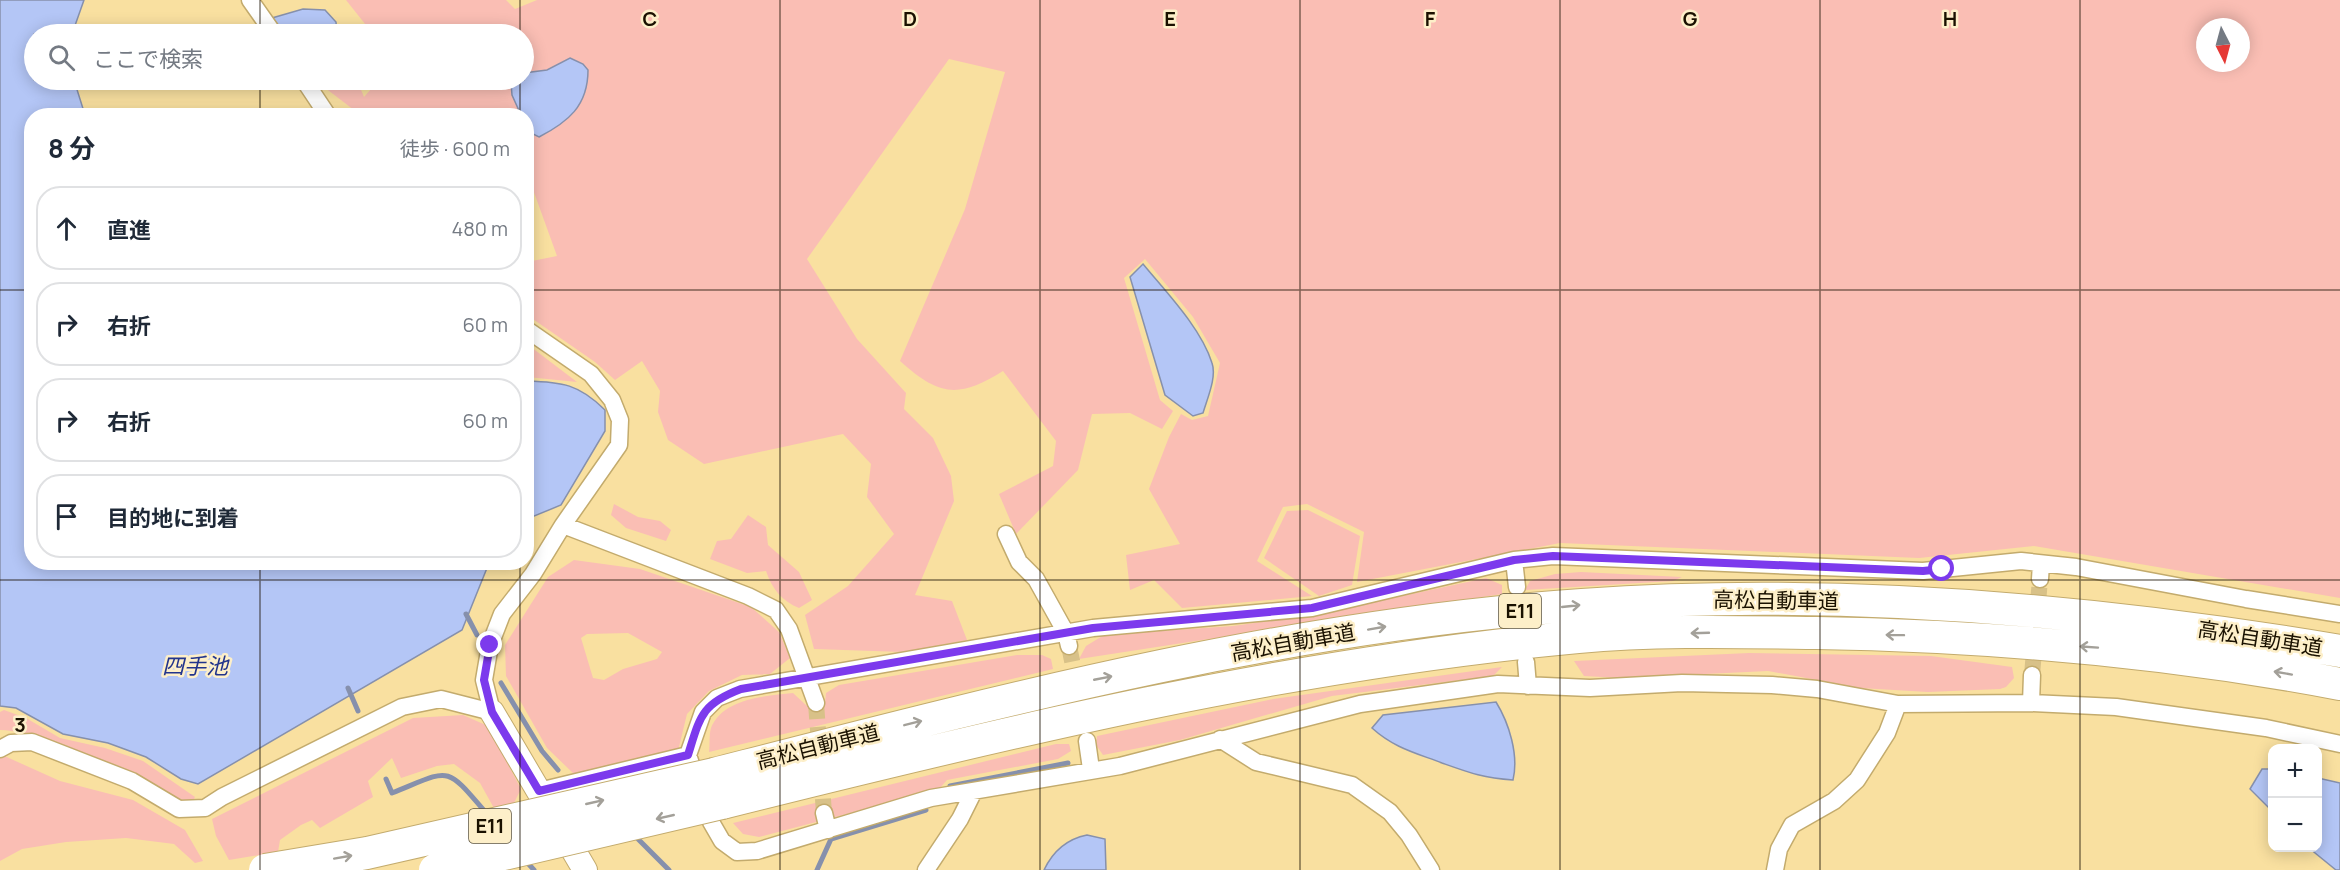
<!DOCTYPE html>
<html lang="ja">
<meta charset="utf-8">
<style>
body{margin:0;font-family:Manrope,"Noto Sans JP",sans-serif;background:#f2f2f3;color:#1f2937}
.controls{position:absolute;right:18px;bottom:18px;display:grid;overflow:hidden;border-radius:12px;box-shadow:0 3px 15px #0003}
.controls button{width:54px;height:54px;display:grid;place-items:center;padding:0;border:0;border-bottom:2px solid #e0e1e3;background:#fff;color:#1f2937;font:30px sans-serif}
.compass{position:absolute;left:2196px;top:18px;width:54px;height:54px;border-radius:50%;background:#fff;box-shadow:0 3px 15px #0003;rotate:174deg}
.stop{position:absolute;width:18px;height:18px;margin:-14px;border:4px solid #7c3aed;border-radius:50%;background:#fff}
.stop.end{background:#7c3aed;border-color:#fff;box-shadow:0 2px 6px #0008}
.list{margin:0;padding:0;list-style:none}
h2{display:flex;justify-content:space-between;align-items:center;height:78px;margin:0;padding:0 24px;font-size:26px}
h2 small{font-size:20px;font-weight:400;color:#747a83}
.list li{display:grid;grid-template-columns:39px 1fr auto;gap:18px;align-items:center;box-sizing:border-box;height:84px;margin:0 12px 12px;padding:0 12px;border:2px solid #e0e1e3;border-radius:24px}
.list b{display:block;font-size:22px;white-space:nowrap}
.list em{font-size:20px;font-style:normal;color:#747a83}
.icon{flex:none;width:33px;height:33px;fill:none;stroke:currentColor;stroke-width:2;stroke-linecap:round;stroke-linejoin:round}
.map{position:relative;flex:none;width:2340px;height:870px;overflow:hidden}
.search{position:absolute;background:#fff;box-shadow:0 3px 15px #0003;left:24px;top:24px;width:510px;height:66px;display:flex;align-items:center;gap:15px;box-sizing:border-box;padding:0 21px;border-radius:33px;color:#747a83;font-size:22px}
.panel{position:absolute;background:#fff;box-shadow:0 3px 15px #0003;left:24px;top:108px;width:510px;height:462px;border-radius:24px}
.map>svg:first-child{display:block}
.green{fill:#fabeb4;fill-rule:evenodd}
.water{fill:#b4c6f6;stroke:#8690ac;stroke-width:1.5}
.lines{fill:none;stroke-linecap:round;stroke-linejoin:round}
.stream{stroke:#8690ac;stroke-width:5}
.street-tunnel{stroke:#d8c188;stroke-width:16;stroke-dasharray:16 8;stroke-linecap:butt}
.street-casing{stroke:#c3ab6d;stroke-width:19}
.secondary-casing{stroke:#c3ab6d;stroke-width:26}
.highway-casing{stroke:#c3ab6d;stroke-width:34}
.street{stroke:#fff;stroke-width:16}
.secondary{stroke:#fff;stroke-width:24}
.highway{stroke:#fff;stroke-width:32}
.highway-bridge-casing{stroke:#c3ab6d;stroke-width:34;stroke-linecap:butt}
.highway-bridge{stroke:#fff;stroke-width:32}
.oneway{stroke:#a3a099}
.route{stroke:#7c3aed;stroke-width:8}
.grid{fill:none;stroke:#1a1100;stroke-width:1.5;stroke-opacity:0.55}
.labels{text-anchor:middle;stroke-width:5;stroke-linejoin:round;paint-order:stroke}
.shield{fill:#fdefc9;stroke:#5e543c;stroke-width:1.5}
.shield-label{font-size:20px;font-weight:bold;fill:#1a1100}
.street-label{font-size:21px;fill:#1a1100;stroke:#fdefc9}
.water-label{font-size:22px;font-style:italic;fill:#22348c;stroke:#fdefc9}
.grid-label{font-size:20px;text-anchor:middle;font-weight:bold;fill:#1a1100;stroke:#fdefc9;stroke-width:5;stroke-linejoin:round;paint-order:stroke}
</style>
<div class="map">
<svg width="2340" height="870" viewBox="0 0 2340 870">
<rect width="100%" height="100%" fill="#f9e0a0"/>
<path class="green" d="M 346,0 L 506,0 L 515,9 L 537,0 L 2340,0 L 2340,598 L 2034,546 L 1919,558 L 1560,543 L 1357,582 L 1364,532 L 1307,504 L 1283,507 L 1257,561 L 1312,596 L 1182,608 L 1154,580 L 1130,590 L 1126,555 L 1180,544 L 1149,489 L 1169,437 L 1181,414 L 1192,420 L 1208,416 L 1220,363 L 1193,317 L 1145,259 L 1124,278 L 1160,400 L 1173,411 L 1162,429 L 1130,413 L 1092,414 L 1078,470 L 1016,534 L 999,494 L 1053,466 L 1056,441 L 1003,371 C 958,399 939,396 900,361 L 965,209 L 1005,72 L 949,59 L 807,259 L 857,339 L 906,393 L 904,409 L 933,438 L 951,476 L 954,501 L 915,595 L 952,601 L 967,640 L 903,652 L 814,649 L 805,615 L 848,586 L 894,534 L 867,497 L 871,464 L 843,434 L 704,464 L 668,440 L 658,412 L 660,391 L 642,361 L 615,380 L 595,362 L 527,315 L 527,262 L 557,256 L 531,184 L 527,180 L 526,116 L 351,115 L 354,110 L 320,84 L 329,80 L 357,80 L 364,97 L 379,80 L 524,80 L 524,34 L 373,34 ZM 2205,27 L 2241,27 L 2241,63 L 2205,63 Z
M 526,344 L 527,344 L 577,382 L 527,377 Z
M 614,504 L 638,517 L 660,521 L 671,530 L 666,541 L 626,528 L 611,515 Z
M 1308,510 L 1360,536 L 1352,585 L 1319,596 L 1264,558 L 1287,511 Z
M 748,515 L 766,527 L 768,545 L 799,572 L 812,600 L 799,608 C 782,601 772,589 766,571 L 747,573 L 710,559 L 717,541 L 731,539 Z
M 574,560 L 640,569 L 751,607 L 779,632 L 790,658 L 770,674 L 742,675 L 709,691 L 687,714 L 678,751 L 574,774 L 547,748 L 506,676 L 505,645 L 548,577 ZM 628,633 L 662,652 L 657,659 L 623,669 L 604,680 L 593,678 L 581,638 L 587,634 Z
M 1581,572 L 1682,577 L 1673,581 L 1525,590 L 1530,581 L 1555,574 Z
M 1486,578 L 1502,585 L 1502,594 L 1079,659 L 1086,646 L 1104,635 L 1233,626 L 1324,613 Z
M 1749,653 L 1931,656 L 2012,667 L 2014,678 L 2006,687 L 2000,689 L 1928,692 L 1860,688 L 1768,671 L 1621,678 L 1584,676 L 1574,661 Z
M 1017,655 L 1042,655 L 1051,659 L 1053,669 L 709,752 C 710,745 709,734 711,728 C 723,698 766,696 793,693 L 807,706 L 825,703 L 826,693 L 839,685 Z
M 1502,667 L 1493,676 L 1332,696 L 1180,740 L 1103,755 L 1096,745 L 1097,736 L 1273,699 Z
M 4,710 L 26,718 L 60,738 L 105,748 L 143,761 L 195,797 L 192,803 C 171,801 157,787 139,778 C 105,760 37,731 0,730 L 0,712 Z
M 463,715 L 488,726 L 521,789 L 513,805 L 495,810 L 480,783 L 454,764 L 437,766 L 401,778 L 392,758 L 368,781 L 373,797 L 320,828 L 312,820 L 301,825 L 280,840 L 278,852 L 229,860 L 216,836 L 212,819 L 413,718 Z
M 1056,744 L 1069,744 L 1071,751 L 1058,759 L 947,780 L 938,790 L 759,837 L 743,834 L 733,823 Z
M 0,754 L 60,781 L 133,800 L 185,830 L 203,861 L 195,863 L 174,844 L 126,838 L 66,842 L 22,849 L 0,861 Z"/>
<path class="water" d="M 0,0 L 84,0 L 72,34 L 34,34 L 34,80 L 74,80 L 85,115 L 32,116 L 32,562 L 489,563 L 462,630 L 198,784 L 181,779 L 146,757 L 108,743 L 63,734 L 16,708 L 0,706 Z
M 303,9 L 325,10 L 336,22 L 337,34 L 283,34 L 272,18 Z
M 570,58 L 583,64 L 588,70 C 588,106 568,122 539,137 L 529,132 L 526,116 L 521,115 L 512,95 L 511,83 L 515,80 L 524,80 L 524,73 L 547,70 Z
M 1143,264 C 1166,292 1201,328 1212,363 C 1217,377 1207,399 1203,413 L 1193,416 L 1165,395 L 1130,277 Z
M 527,381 C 562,382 579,384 605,410 L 605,431 L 561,505 L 527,519 Z
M 1496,702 C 1509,723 1519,755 1513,780 C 1483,778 1470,773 1442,763 C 1416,753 1394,748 1372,728 L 1383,715 Z
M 2262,769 L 2272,769 L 2272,811 L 2250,789 Z
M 2318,778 L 2340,783 L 2340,870 L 2336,870 L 2309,848 L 2318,848 Z
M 1087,835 L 1105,839 L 1106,870 L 1044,870 C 1053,851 1067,839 1087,835 Z"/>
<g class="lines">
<path class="stream" d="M 466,614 L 477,635
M 501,683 L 542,751 L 558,770
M 348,688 L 358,711
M 386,779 L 392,793 C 452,769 444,764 487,814
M 950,786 L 1068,763
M 634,835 L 669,870
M 525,860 L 534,870
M 817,870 L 831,839 L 926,810"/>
<path class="street-tunnel" d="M 1069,646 L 1078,690
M 2032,675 L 2040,579
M 816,703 L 824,813"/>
<defs>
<path id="street" d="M 250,0 L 274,34
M 304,80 L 328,116
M 563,525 L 748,596 L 776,610 L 789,629 L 816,703
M 1006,534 L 1019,562 L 1036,579 L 1066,633 L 1069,646
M 1514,560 L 1517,587
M 2040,579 L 2041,564
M 2340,614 L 2246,599 L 2076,567 L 2021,561 L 1923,571 L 1553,556 L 1514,560 L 1312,608 L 1093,628 L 740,689 L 717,698 L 703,712 L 688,755 L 711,822 L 722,841 L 737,852 L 757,851 L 931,798 L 1120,766 L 1360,704 L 1498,684 L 1590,688 L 1682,683 L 1772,685 L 1817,689 L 1898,704 L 2031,703 L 2116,707 L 2266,728 L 2340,744
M 1526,662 L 1528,686
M 2031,703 L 2032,675
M 1220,739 L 1256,762 L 1352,785 L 1390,812 L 1409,835 L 1431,870
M 1087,741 L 1091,769
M 0,749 L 11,743 L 32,742 L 132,781 L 179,809 L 205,808 L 222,797 L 402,707 L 441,699 L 492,712 L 484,680 L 490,645 L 502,614 L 533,574 L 563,525 L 619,445 L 620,420 L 612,400 L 591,374 L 526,329
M 539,791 L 688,755
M 824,813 L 828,830
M 926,870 L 960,819 L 973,793
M 1775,870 L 1779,849 L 1792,825 L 1834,801 L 1857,780 L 1887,733 L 1898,704"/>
<path id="secondary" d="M 492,712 L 585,870"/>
<path id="highway" d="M 714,774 C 999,701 1287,625 1582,605 C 1835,587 2091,609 2340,651
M 722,803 C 1005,732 1287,664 1578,637 C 1656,630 1738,632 1816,633 C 1992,636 2167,651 2340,684"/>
</defs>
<use href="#street" class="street-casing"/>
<use href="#secondary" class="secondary-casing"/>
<use href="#highway" class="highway-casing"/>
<use href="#street" class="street"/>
<use href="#secondary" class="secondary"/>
<use href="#highway" class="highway"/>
<defs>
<path id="highway-bridge" d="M 265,870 L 367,853 L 714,774
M 435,870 L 722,803"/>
</defs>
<use href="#highway-bridge" class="highway-bridge-casing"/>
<use href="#highway-bridge" class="highway-bridge"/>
</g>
<defs><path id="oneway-shaft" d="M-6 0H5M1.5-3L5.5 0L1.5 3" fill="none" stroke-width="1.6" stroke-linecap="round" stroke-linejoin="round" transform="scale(1.5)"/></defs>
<g class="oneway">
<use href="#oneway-shaft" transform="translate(1571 606) rotate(-6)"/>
<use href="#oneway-shaft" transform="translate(1377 628) rotate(-10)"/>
<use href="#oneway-shaft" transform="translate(1700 633) rotate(178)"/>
<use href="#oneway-shaft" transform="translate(1895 635) rotate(-179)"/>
<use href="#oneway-shaft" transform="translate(2089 647) rotate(-176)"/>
<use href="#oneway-shaft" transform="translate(2283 673) rotate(-170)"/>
<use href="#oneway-shaft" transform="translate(1103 678) rotate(-11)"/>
<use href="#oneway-shaft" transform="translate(913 723) rotate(-14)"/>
<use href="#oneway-shaft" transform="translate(595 802) rotate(-13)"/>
<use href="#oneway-shaft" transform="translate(665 817) rotate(167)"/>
<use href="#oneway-shaft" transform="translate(343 857) rotate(-10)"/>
</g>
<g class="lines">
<path class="route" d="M 490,645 L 484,680 L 492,712 L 539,791 L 688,755 C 700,717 701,704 741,689 L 1093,628 L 1312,608 L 1514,560 L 1553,556 L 1923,571 L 1942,569"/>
</g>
<path class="grid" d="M 260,0 L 260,34M 520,0 L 520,34M 780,0 L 780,870M 1040,0 L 1040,870M 1300,0 L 1300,870M 1560,0 L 1560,870M 1820,0 L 1820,870M 2080,0 L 2080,870M 260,80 L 260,116M 520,80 L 520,116M 0,290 L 32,290M 526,290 L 2340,290M 260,562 L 260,870M 520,562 L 520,870M 0,580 L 2340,580"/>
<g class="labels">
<g class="shield">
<rect x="1499" y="594" width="42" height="34" rx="4.5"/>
<rect x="469" y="809" width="42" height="34" rx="4.5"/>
</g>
<g class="shield-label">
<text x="1520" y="618">E11</text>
<text x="490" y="833">E11</text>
</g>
<g class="street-label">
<text transform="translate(1776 601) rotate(1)" y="7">高松自動車道</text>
<text transform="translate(2260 639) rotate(9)" y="7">高松自動車道</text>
<text transform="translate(1293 643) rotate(-10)" y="7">高松自動車道</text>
<text transform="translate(818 747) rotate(-14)" y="7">高松自動車道</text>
</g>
<g class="water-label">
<text x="195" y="674">四手池</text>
</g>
</g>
<g class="grid-label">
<text x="650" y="26">C</text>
<text x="910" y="26">D</text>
<text x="1170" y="26">E</text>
<text x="1430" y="26">F</text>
<text x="1690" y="26">G</text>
<text x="1950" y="26">H</text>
<text x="20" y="732">3</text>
</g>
</svg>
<div class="controls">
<button>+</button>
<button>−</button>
</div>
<svg class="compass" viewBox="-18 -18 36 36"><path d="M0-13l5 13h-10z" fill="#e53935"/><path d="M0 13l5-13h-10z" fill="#747a83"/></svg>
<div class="stop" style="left:1942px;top:569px"></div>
<div class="stop end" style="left:490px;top:645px"></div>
<div class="search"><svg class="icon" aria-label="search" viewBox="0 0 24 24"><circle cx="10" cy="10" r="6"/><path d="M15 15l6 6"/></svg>ここで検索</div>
<section class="panel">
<h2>8 分<small>徒歩 · 600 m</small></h2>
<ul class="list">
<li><svg class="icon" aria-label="ahead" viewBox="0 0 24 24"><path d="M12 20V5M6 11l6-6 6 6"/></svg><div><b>直進</b></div><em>480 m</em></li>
<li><svg class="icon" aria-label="right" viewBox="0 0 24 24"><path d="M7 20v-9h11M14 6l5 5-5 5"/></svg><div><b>右折</b></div><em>60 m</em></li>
<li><svg class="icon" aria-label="right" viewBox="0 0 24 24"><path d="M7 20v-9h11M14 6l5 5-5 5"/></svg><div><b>右折</b></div><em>60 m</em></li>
<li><svg class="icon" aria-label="arrive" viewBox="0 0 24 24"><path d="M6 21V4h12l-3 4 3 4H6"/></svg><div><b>目的地に到着</b></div></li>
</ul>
</section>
</div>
